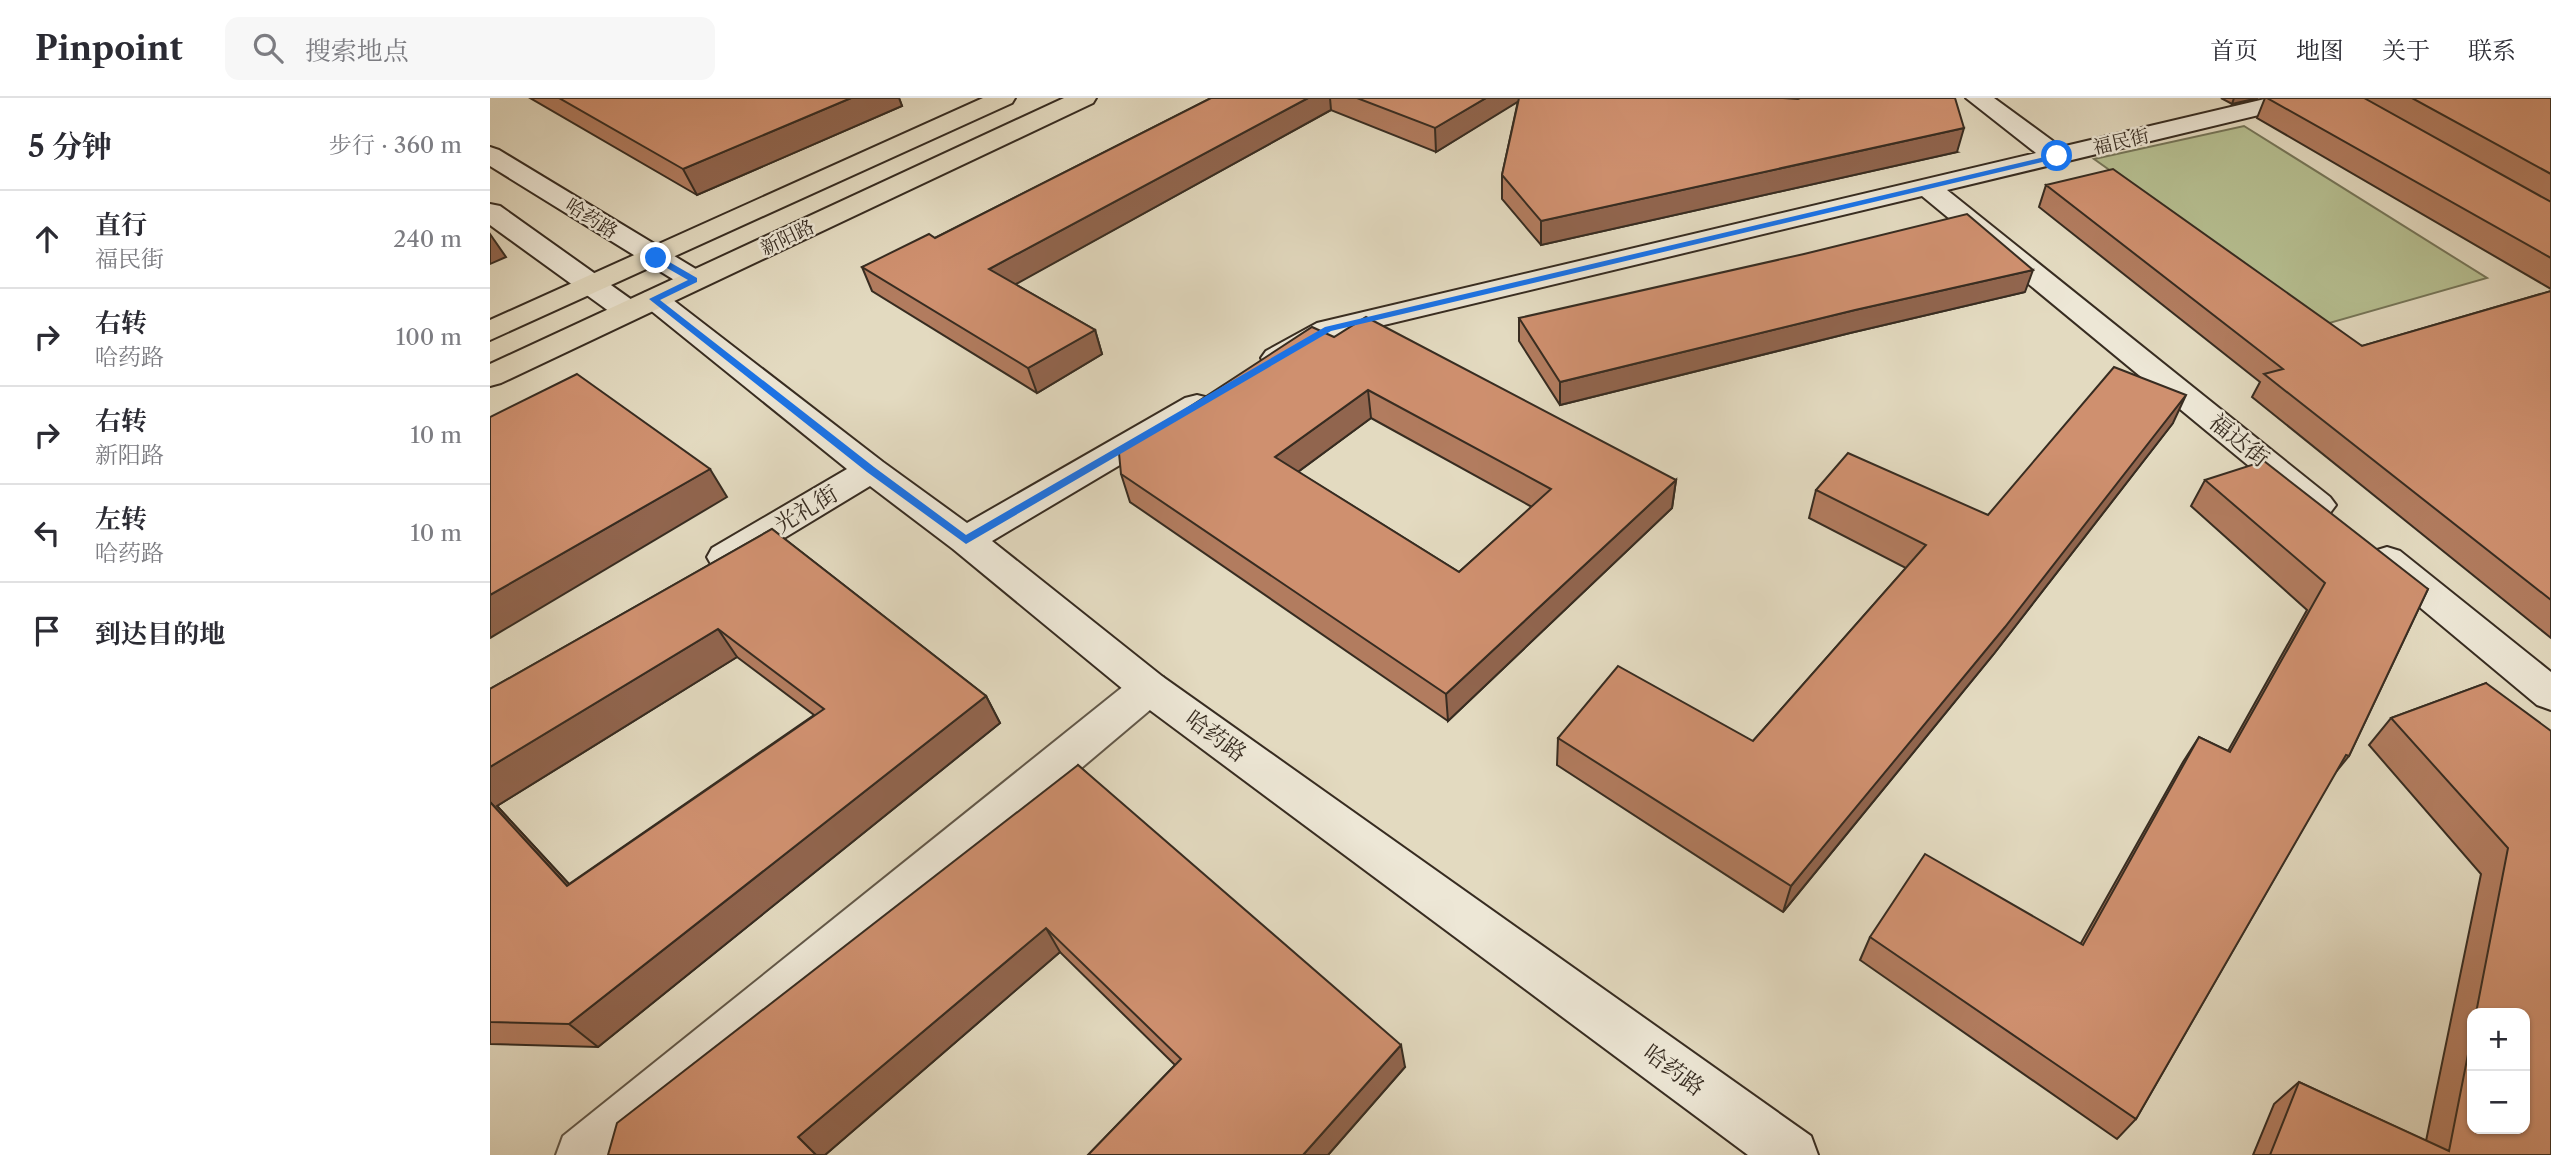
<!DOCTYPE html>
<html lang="zh">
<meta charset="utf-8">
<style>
body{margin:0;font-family:"Libre Caslon Text","Noto Serif SC",serif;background:#f7f7f7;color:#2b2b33}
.controls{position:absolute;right:21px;bottom:21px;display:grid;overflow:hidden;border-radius:14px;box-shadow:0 2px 5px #0004}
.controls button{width:63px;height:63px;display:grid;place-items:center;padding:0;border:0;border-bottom:2px solid #e1e1e2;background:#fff;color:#2b2b33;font:35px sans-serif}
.stop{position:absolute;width:21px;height:21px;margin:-16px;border:5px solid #1a73e8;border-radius:50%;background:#fff}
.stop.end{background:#1a73e8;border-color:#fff;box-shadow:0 2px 7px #0008}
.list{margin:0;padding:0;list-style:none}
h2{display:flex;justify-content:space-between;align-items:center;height:91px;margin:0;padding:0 28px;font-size:30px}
h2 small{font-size:23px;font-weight:400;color:#7c7c81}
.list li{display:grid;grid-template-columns:46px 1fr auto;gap:21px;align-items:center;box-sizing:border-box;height:98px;padding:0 28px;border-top:2px solid #e1e1e2}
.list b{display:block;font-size:26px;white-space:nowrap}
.list p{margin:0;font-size:23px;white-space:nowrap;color:#7c7c81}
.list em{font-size:23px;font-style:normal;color:#7c7c81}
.icon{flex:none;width:38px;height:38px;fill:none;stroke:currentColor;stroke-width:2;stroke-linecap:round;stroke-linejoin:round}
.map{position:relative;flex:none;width:2061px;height:1057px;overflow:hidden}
header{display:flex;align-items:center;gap:42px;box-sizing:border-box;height:98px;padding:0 35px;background:#fff;border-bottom:2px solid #e1e1e2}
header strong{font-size:33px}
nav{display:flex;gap:38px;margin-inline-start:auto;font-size:24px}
.search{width:490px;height:63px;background:#f7f7f7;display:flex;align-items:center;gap:18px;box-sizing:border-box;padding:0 24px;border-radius:14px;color:#7c7c81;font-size:26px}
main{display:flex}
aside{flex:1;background:#fff}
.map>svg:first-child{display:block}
.green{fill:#b6bf91;stroke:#767659;stroke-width:2}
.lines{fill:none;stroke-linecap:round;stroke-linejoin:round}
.street-casing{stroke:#625849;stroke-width:4}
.secondary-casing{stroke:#372c21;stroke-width:4}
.primary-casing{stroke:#372c21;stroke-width:4}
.street{fill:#ede7d6;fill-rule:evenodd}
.secondary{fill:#ede7d6;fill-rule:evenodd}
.primary{fill:#e3dac0;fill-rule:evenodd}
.wall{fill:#b27c5f;stroke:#372c21;stroke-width:2;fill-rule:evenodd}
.shaded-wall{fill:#91654e;stroke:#372c21;stroke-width:2}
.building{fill:#cf906f;stroke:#372c21;stroke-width:2;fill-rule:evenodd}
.route{fill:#1a73e8}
.labels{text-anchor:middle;stroke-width:5;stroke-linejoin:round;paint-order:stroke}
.far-street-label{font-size:19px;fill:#372c21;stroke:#ede7d6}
.street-label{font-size:23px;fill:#372c21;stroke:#ede7d6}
</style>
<header>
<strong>Pinpoint</strong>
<div class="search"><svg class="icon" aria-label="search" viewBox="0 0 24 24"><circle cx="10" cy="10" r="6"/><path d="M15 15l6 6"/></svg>搜索地点</div>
<nav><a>首页</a><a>地图</a><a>关于</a><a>联系</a></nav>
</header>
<main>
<aside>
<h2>5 分钟<small>步行 · 360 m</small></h2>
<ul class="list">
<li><svg class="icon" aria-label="ahead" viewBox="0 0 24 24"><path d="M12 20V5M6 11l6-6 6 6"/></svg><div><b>直行</b><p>福民街</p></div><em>240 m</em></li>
<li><svg class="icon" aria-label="right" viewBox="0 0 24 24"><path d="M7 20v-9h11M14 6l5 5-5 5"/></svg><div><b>右转</b><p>哈药路</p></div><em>100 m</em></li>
<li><svg class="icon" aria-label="right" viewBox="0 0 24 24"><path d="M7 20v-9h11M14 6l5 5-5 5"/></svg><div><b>右转</b><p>新阳路</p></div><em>10 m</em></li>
<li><svg class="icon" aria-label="left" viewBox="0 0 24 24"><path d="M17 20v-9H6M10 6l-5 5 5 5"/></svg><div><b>左转</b><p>哈药路</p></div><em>10 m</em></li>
<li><svg class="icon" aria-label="arrive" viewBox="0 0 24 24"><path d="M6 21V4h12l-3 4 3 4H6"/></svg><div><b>到达目的地</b></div></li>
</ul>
</aside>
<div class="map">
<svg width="2061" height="1057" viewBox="0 0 2061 1057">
<rect width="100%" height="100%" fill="#e3dac0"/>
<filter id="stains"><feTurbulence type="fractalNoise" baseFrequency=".00286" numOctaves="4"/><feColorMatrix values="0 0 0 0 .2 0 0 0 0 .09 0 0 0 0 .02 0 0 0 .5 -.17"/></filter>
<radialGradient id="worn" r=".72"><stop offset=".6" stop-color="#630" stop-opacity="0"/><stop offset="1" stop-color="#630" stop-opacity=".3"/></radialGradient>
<path class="green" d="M 1754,28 L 1997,180 L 1836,226 L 1604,61 Z"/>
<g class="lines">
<defs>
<path id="street" d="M 659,574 L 673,579 L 679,590 L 673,601 L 133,1057 L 66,1057 L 73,1038 L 645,579 Z"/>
<path id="secondary" d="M 1476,0 L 1504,0 L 1571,49 L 1779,0 L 1822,0 L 1819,5 L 1457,92 L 1840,399 L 1846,407 L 1840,415 L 1828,419 L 1816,415 L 1432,98 L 848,238 C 827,250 801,273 776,267 L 771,260 L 776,253 L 827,225 L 1546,55 Z
M 0,49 L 9,52 L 214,176 L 219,182 L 214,188 L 204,191 L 194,188 L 0,68 Z
M 0,106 L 10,108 L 149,207 L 153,213 L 149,219 L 138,222 L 127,219 L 0,127 Z
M 164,192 L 174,195 L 393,364 L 477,425 L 695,300 L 707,297 L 719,300 L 723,307 L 719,314 L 502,443 L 673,579 L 1321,1038 L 1328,1057 L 1258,1057 L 645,601 L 463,451 L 380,388 L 248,468 L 235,472 L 222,468 L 217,459 L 222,450 L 357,371 L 154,207 L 149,201 L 154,195 Z
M 1897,449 L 1910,453 L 2061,574 L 2061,612 L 2047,607 L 1884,471 L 1879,462 L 1884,453 Z"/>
<path id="primary" d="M 493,0 L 525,0 L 522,5 L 0,242 L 0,222 Z
M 574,0 L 606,0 L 603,5 L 11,285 L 0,288 L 0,266 Z"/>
</defs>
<use href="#street" class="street-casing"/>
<use href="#secondary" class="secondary-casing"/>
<use href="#primary" class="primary-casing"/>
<use href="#street" class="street"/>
<use href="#secondary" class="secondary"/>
<use href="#primary" class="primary"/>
</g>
<path class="wall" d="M 40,0 L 409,0 L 412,8 L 207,97 Z
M 721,0 L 1293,0 L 1467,54 L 1051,147 L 1012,101 L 1012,77 L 1028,3 L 946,54 L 841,12 L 525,186 L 605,232 L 612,256 L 547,295 L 382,193 L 372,169 L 445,140 Z
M 1731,0 L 1768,0 L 1742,6 Z
M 1775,0 L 2061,0 L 2061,191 L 1767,20 Z
M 1556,87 L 1872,248 L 2061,193 L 2061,540 L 1762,299 L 1770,284 L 1549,109 Z
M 1535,194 L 1360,235 L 1070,307 L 1029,243 L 1029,220 Z
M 844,239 L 1186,382 L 1182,410 L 958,623 L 640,404 L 631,376 ZM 881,320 L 1042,409 L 969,474 L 808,374 Z
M 1683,325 L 1503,557 L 1293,814 L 1067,667 L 1068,640 L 1263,643 L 1416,470 L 1319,420 L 1326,392 L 1498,417 Z
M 1715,382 L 1938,491 L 1859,658 L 1845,675 L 1646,1021 L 1627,1041 L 1370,862 L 1380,839 L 1591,845 L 1693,664 L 1709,639 L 1738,653 L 1817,512 L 1701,408 Z
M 282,431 L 496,598 L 510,625 L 108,949 L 0,946 L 0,591 ZM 247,559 L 324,617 L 79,786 L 7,708 Z
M 1996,585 L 2061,1057 L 1763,1057 L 1784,1006 L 1809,984 L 1936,1043 L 1991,776 L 1879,647 L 1901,620 ZM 1982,915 L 2035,915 L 1982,1031 Z
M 588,667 L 915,969 L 838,1057 L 598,1057 L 685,967 L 570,854 L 335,1057 Z"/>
<path class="shaded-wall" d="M 361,0 L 409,0 L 412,8 L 207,97 L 193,71 Z
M 818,0 L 840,0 L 841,12 L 508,196 L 499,171 Z
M 996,0 L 1034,0 L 946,54 L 945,30 Z
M 1744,0 L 1768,0 L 1742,6 Z
M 1474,30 L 1467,54 L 1051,147 L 1051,123 Z
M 0,136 L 16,159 L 0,166 Z
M 1543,172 L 1535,194 L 1360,235 L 1070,307 L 1070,284 L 1365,212 Z
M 605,232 L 612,256 L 547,295 L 538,270 Z
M 878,292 L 881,320 L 790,387 L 785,359 Z
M 1696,297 L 1683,325 L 1503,557 L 1293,814 L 1301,788 Z
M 220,371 L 237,399 L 0,540 L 0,497 Z
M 1186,382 L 1182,410 L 958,623 L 956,596 Z
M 228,531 L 247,559 L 7,708 L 104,813 L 77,788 L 0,704 L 0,669 Z
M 496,598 L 510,625 L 108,949 L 79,926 Z
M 556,830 L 570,854 L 335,1057 L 326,1057 L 308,1039 Z
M 911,947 L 915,969 L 838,1057 L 813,1057 Z"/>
<path class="building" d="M 69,0 L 361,0 L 193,71 Z
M 721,0 L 818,0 L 499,171 L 605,232 L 538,270 L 372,169 L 439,136 L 445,140 Z
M 867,0 L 996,0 L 945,30 Z
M 1029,0 L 1293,0 L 1308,1 L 1310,0 L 1465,0 L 1474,30 L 1051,123 L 1012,77 Z
M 1777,0 L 1874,0 L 2061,104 L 2061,160 Z
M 1922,0 L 2061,0 L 2061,76 Z
M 1623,71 L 1872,248 L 2061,193 L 2061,502 L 1774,276 L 1793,271 L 1556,87 Z
M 1477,116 L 1543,172 L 1365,212 L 1070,284 L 1029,220 L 1314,156 Z
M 876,219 L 1186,382 L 956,596 L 631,376 L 629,355 L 822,229 L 844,239 ZM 878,292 L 1061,391 L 969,474 L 785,359 Z
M 1624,269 L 1696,297 L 1515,529 L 1301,788 L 1068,640 L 1128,568 L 1263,643 L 1436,447 L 1326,392 L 1358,355 L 1498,417 Z
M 87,276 L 220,371 L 0,497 L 0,319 Z
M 1774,363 L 1938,491 L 1859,658 L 1856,657 L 1646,1021 L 1380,839 L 1435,756 L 1593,847 L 1709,639 L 1740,654 L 1835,485 L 1715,382 Z
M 282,431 L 496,598 L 79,926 L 0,924 L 0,704 L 77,788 L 334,611 L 228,531 L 0,669 L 0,591 Z
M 1996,585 L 2061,633 L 2061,1057 L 1780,1057 L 1809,984 L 1959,1053 L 1982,936 L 1982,1031 L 2035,1031 L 2035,915 L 1986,915 L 2018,750 L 1901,620 Z
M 588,667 L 911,947 L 813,1057 L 598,1057 L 691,961 L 556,830 L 308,1039 L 326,1057 L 118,1057 L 127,1025 Z"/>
<path class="route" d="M 1567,56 L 1569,60 L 841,233 L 476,446 L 377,374 L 159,201 L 198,182 L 163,162 L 163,158 L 169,158 L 207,180 L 207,184 L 170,202 L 384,369 L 476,437 L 835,229 Z"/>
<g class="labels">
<g class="far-street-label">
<text transform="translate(1631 43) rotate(-13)" y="7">福民街</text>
<text transform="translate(102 120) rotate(32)" y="7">哈药路</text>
<text transform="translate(297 139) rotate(-25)" y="7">新阳路</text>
</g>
<g class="street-label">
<text transform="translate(1749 342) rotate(39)" y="8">福达街</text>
<text transform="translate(316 411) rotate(-31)" y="8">光礼街</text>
<text transform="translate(726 638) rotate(36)" y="8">哈药路</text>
<text transform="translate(1184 972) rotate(36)" y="8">哈药路</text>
</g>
</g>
<rect width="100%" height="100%" filter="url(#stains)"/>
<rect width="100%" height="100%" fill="url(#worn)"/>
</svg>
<div class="controls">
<button>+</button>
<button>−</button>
</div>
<div class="stop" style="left:1567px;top:58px"></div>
<div class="stop end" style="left:166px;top:160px"></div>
</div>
</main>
